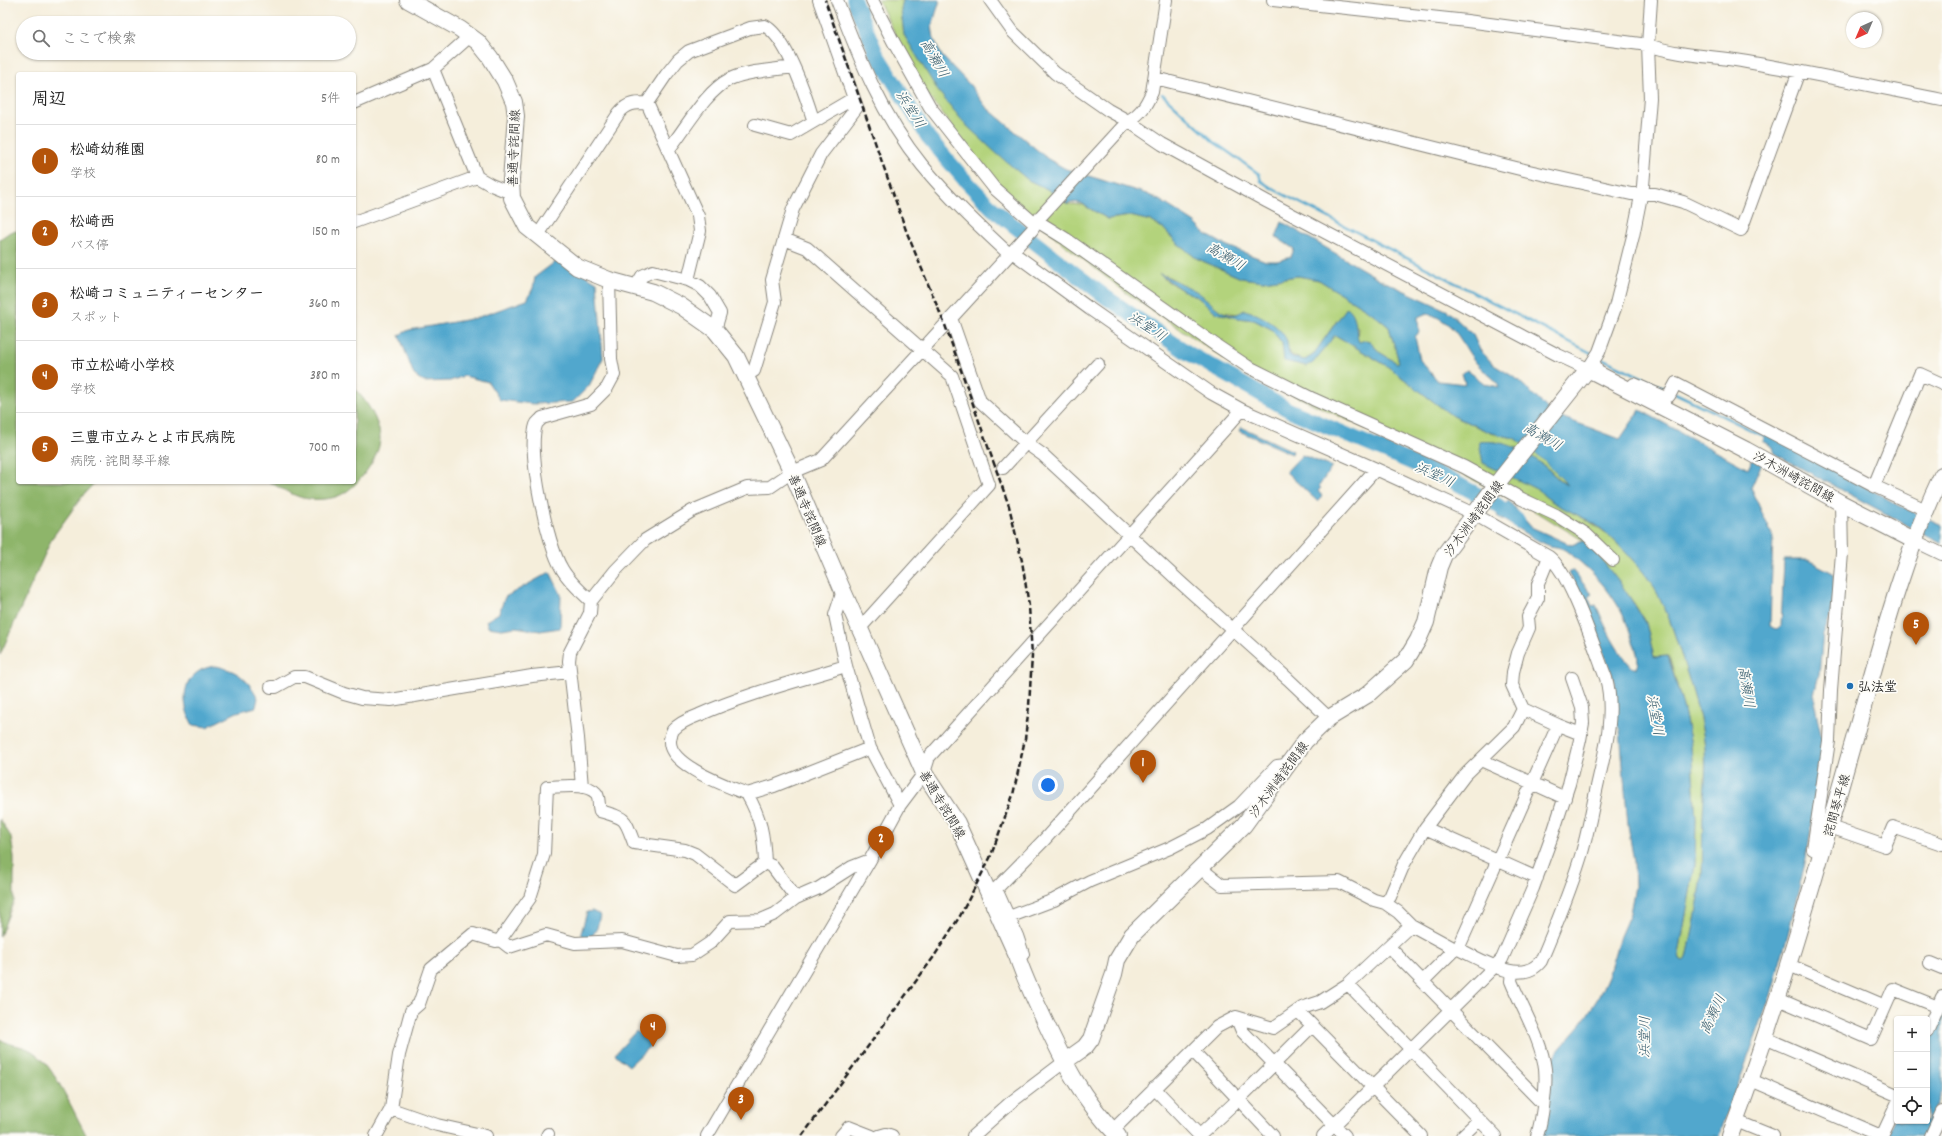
<!DOCTYPE html>
<html lang="ja">
<meta charset="utf-8">
<style>
body{margin:0;font-family:Dekko,"Klee One",sans-serif;background:#f6f6f6;color:#222}
.controls{position:absolute;right:12px;bottom:12px;display:grid;overflow:hidden;border-radius:4px;box-shadow:0 1px 3px #0004}
.controls button{width:36px;height:36px;display:grid;place-items:center;padding:0;border:0;border-bottom:1px solid #e0e0e0;background:#fff;color:#222;font:20px sans-serif}
.compass{position:absolute;left:1846px;top:12px;width:36px;height:36px;border-radius:50%;background:#fff;box-shadow:0 1px 3px #0004;rotate:224deg}
.you{position:absolute;left:1048px;top:785px;width:14px;height:14px;margin:-10px;border:3px solid #fff;border-radius:50%;background:#1a73e8;box-shadow:0 0 0 6px #1a73e833}
.badge{display:grid;place-items:center;width:26px;height:26px;border-radius:50%;background:#b45309;color:#fff;font-size:13px;font-weight:700}
.pin{position:absolute;translate:-50% -33px;filter:drop-shadow(0 1px 2px #0008)}
.pin::after{content:'';position:absolute;top:21px;width:14px;height:12px;background:inherit;clip-path:polygon(0 0,100% 0,50% 100%)}
.list{margin:0;padding:0;list-style:none}
h2{display:flex;justify-content:space-between;align-items:center;height:52px;margin:0;padding:0 16px;font-size:17px}
h2 small{font-size:13px;font-weight:400;color:#767676}
.list li{display:grid;grid-template-columns:26px 1fr auto;gap:12px;align-items:center;box-sizing:border-box;height:72px;padding:0 16px;border-top:1px solid #e0e0e0}
.list b{display:block;font-size:15px;white-space:nowrap}
.list p{margin:0;font-size:13px;white-space:nowrap;color:#767676}
.list em{font-size:13px;font-style:normal;color:#767676}
.icon{flex:none;width:22px;height:22px;fill:none;stroke:currentColor;stroke-width:2;stroke-linecap:round;stroke-linejoin:round}
.map{position:relative;flex:none;width:1942px;height:1136px;overflow:hidden}
.search{position:absolute;background:#fff;box-shadow:0 1px 3px #0004;left:16px;top:16px;width:340px;height:44px;display:flex;align-items:center;gap:10px;box-sizing:border-box;padding:0 14px;border-radius:22px;color:#767676;font-size:15px}
.panel{position:absolute;background:#fff;box-shadow:0 1px 3px #0004;left:16px;top:72px;width:340px;height:412px;border-radius:4px}
.map>svg:first-child{display:block}
.green{fill:#b3d37b;stroke:#68784c}
.forest{fill:#8eb56b;stroke:#556844}
.water{fill:#51a7cd;stroke:#366274;fill-rule:evenodd}
.lines{fill:none;stroke-linecap:round;stroke-linejoin:round}
.stream{stroke:#51a7cd;stroke-width:2.5}
.river{stroke:#51a7cd;stroke-width:15}
.minor-casing{stroke:#88857c;stroke-width:14}
.major-casing{stroke:#88857c;stroke-width:18}
.minor{stroke:#fff;stroke-width:12}
.major{stroke:#fff;stroke-width:16}
.rail{stroke:#1c1c1c;stroke-width:2.5;stroke-dasharray:6 3;stroke-linecap:butt}
.poi-dot{fill:#1f6fb2;stroke:#fdfcf7;stroke-width:1.5}
.labels{text-anchor:middle;stroke-width:3.5;stroke-linejoin:round;paint-order:stroke}
.street-label{font-size:13px;fill:#1c1c1c;stroke:#fdfcf7}
.poi-label{font-size:13px;font-weight:bold;fill:#1c1c1c;stroke:#fdfcf7;text-anchor:start}
.water-label{font-size:14px;font-style:italic;fill:#345b6c;stroke:#fdfcf7}
</style>
<div class="map">
<svg width="1942" height="1136" viewBox="0 0 1942 1136">
<rect width="100%" height="100%" fill="#fdfcf7"/>
<filter id="ink" filterUnits="userSpaceOnUse"><feTurbulence type="fractalNoise" baseFrequency=".025" numOctaves="2"/><feDisplacementMap in="SourceGraphic" scale="8" xChannelSelector="R" yChannelSelector="G"/><feConvolveMatrix kernelMatrix="1 2 1 2 8 2 1 2 1" color-interpolation-filters="sRGB"/></filter>
<filter id="wash" filterUnits="userSpaceOnUse"><feTurbulence type="fractalNoise" baseFrequency=".012" numOctaves="4" result="noise"/><feDisplacementMap in="SourceGraphic" scale="16" xChannelSelector="R" yChannelSelector="G"/><feGaussianBlur stdDeviation="0.9" result="paint"/><feColorMatrix in="noise" values="0 0 0 0 0 0 0 0 0 0 0 0 0 0 0 0 0 1.4 0 .05"/><feComposite in="paint" operator="in"/></filter>
<g filter="url(#wash)">
<rect width="100%" height="100%" fill="#f5eedb"/>
<path class="green" d="M 878,0 L 903,0 L 901,9 L 904,35 L 959,115 L 965,124 L 1028,180 L 1047,189 L 1068,204 L 1083,205 L 1108,219 L 1130,216 L 1151,221 L 1164,229 L 1176,242 L 1196,258 L 1241,278 L 1263,281 L 1298,276 L 1319,280 L 1372,313 L 1389,327 L 1399,362 L 1397,363 L 1379,352 L 1371,342 L 1366,340 L 1359,343 L 1357,338 L 1358,328 L 1338,319 L 1313,355 L 1305,360 C 1284,356 1284,344 1275,327 L 1239,314 L 1221,312 L 1197,292 L 1165,275 L 1164,279 L 1182,290 L 1196,296 L 1217,313 L 1238,318 L 1254,320 L 1271,329 L 1282,343 L 1285,361 L 1307,366 L 1335,335 L 1387,366 L 1451,415 L 1491,433 L 1514,438 L 1538,455 L 1569,486 C 1558,480 1552,471 1542,464 C 1524,450 1502,439 1479,442 L 1540,491 C 1549,504 1581,515 1596,526 C 1613,537 1626,553 1639,567 C 1660,590 1671,622 1680,651 C 1689,680 1699,709 1704,739 C 1707,765 1704,791 1703,817 C 1702,836 1703,856 1702,875 C 1699,903 1693,931 1687,958 L 1683,961 L 1680,959 L 1679,954 L 1695,864 L 1696,819 L 1691,745 L 1684,710 L 1669,656 L 1654,657 L 1646,623 L 1634,603 L 1602,560 L 1584,541 L 1542,515 L 1498,492 L 1413,450 L 1246,373 L 1128,294 L 1061,242 L 1004,189 L 984,168 L 924,90 Z"/>
<path class="forest" d="M 18,231 L 18,482 L 95,482 L 84,494 L 52,538 L 0,655 L 0,239 L 10,232 Z
M 354,388 C 366,400 380,421 380,439 C 380,457 356,490 338,496 C 331,499 318,500 311,499 C 297,499 281,488 269,482 L 354,482 Z
M 0,819 L 11,837 L 14,858 L 14,901 L 0,936 Z
M 0,1039 C 12,1047 24,1044 36,1054 C 56,1069 74,1114 87,1136 L 0,1136 Z"/>
<path class="water" d="M 903,0 L 940,0 L 932,26 L 934,39 L 942,56 L 970,85 L 986,107 L 1048,159 L 1066,169 L 1147,194 L 1161,201 L 1195,223 L 1207,235 L 1225,245 L 1266,261 L 1277,261 L 1291,257 L 1294,249 L 1276,237 L 1282,222 L 1381,280 L 1448,311 L 1473,335 L 1480,350 L 1494,365 L 1517,379 L 1553,414 L 1620,439 L 1640,410 L 1748,469 L 1753,458 L 1762,463 L 1751,488 L 1773,537 L 1770,626 L 1777,630 L 1781,626 L 1784,560 L 1808,560 L 1833,573 L 1834,588 L 1831,615 L 1823,634 L 1819,674 L 1814,695 L 1817,717 L 1823,743 L 1818,788 L 1806,859 L 1788,934 L 1771,995 L 1719,1136 L 1540,1136 L 1549,1065 L 1552,1058 L 1582,1023 L 1598,998 L 1608,976 L 1620,936 L 1630,913 L 1635,886 L 1634,862 L 1628,826 L 1620,730 L 1615,721 L 1616,692 L 1612,674 L 1585,609 L 1588,607 L 1584,598 L 1582,599 L 1569,572 L 1572,570 L 1592,594 L 1588,597 L 1592,606 L 1596,605 C 1606,628 1615,650 1633,668 L 1636,668 C 1641,659 1635,648 1632,639 C 1622,601 1595,572 1565,550 C 1560,547 1555,547 1550,546 C 1534,540 1512,525 1497,516 L 1508,500 L 1531,527 L 1571,545 L 1584,541 L 1590,545 L 1623,587 L 1646,623 L 1654,657 L 1668,656 L 1684,710 L 1691,745 L 1696,819 L 1695,864 L 1679,954 L 1680,959 L 1683,961 L 1687,958 C 1693,930 1699,903 1702,875 C 1703,856 1702,836 1703,817 C 1704,791 1708,765 1704,739 C 1699,708 1689,680 1680,651 C 1671,622 1660,590 1639,567 C 1626,553 1613,537 1596,525 C 1581,515 1549,504 1540,491 L 1483,463 L 1479,442 C 1502,439 1526,450 1544,466 C 1552,472 1558,481 1568,485 L 1538,455 L 1514,438 L 1491,433 L 1451,415 L 1387,366 L 1335,335 L 1313,363 L 1307,366 L 1284,361 L 1282,343 L 1271,329 L 1254,320 L 1238,318 L 1217,313 L 1196,296 L 1182,290 L 1159,274 C 1167,276 1188,287 1196,291 C 1211,300 1226,325 1244,310 C 1259,313 1281,326 1287,341 C 1288,345 1288,350 1289,354 L 1294,358 L 1305,360 L 1313,355 L 1347,307 C 1359,316 1354,331 1359,342 L 1366,340 L 1371,342 L 1379,352 L 1397,363 L 1399,362 L 1389,327 L 1372,313 L 1319,280 L 1298,276 L 1263,281 L 1241,278 L 1196,258 L 1176,242 L 1164,229 L 1151,221 L 1130,216 L 1108,219 L 1080,203 L 1070,202 L 1068,204 L 1047,189 L 1028,180 L 996,153 L 965,124 L 938,91 L 904,35 L 901,9 ZM 1427,313 C 1436,316 1443,320 1451,327 C 1462,338 1468,355 1480,367 C 1486,374 1497,379 1499,387 L 1485,384 L 1467,370 L 1462,373 L 1465,384 L 1438,381 L 1420,360 L 1415,337 L 1419,332 L 1418,317 Z
M 559,259 L 597,282 L 603,358 L 589,386 L 573,402 L 533,404 L 500,400 L 488,382 L 464,376 L 450,381 L 424,382 L 414,375 L 399,335 L 409,330 L 476,318 L 527,300 L 533,288 L 535,277 Z
M 1241,427 L 1293,451 L 1292,454 L 1239,431 Z
M 1768,432 L 1898,505 L 1942,525 L 1942,544 L 1775,454 L 1773,447 L 1763,441 Z
M 1302,455 L 1332,467 L 1319,486 L 1321,488 L 1318,491 L 1322,496 L 1317,501 L 1286,472 Z
M 550,572 L 561,594 L 560,628 L 540,631 L 516,627 L 502,629 L 488,627 L 486,621 L 499,613 L 505,597 Z
M 216,666 C 238,671 247,678 258,698 L 256,707 L 237,712 L 207,727 L 193,725 C 178,700 183,669 216,666 Z
M 592,911 L 600,915 L 597,928 L 590,940 L 585,940 L 581,933 L 587,912 Z
M 1942,1008 L 1942,1092 L 1925,1136 L 1887,1136 L 1897,1113 L 1897,1121 L 1927,1121 L 1927,1044 Z
M 636,1031 L 651,1045 L 629,1066 L 615,1054 Z"/>
<g class="lines">
<path class="stream" d="M 1162,94 L 1214,142 L 1259,174 L 1261,181 L 1273,189 L 1593,354
M 1599,357 L 1669,390
M 1675,393 L 1768,438"/>
<path class="river" d="M 854,0 L 876,53 L 928,137 L 963,178 L 993,209 L 1047,252 L 1107,298 L 1188,353 L 1289,410 L 1443,476 L 1497,505 L 1518,521"/>
</g>
</g>
<g filter="url(#ink)">
<g class="lines">
<defs>
<path id="minor" d="M 837,0 C 859,58 882,116 922,165 C 948,197 979,226 1009,254
M 872,0 L 893,41 L 930,107 L 994,188 L 1035,224
M 990,0 L 1013,32 L 1055,73 L 1108,110 L 1128,121 L 1162,144 L 1266,201 L 1558,355 L 1588,369 L 1596,368
M 1273,0 L 1467,21 L 1648,45 C 1680,56 1714,56 1747,62 C 1813,73 1878,87 1942,100
M 433,69 L 477,177 L 491,185 L 511,193
M 1155,78 L 1520,169 L 1631,194 L 1655,194 L 1683,202 L 1741,230 L 1799,71
M 354,103 L 433,69 L 469,37
M 647,103 L 666,75 L 678,60 L 689,51 L 750,28 L 765,26 C 786,37 805,94 812,116
M 647,103 L 698,216 L 700,231 L 688,280
M 755,125 L 791,135 L 854,98
M 669,149 C 686,128 705,92 730,79 C 746,71 775,70 793,67
M 1037,221 L 1066,239 L 1217,346 L 1247,366 L 1313,399 L 1464,467 L 1522,499 L 1556,515 L 1586,534 L 1613,560
M 354,222 L 477,177
M 538,235 L 619,113 C 627,103 635,103 647,103
M 784,239 L 807,248 L 952,376 L 989,485 L 860,628
M 1012,252 L 1090,309 L 1211,393 L 1242,410 L 1376,469 L 1474,514 L 1549,557 L 1538,584 L 1538,598 L 1528,617 L 1529,628 L 1518,653 L 1513,672 L 1512,685 L 1523,709 L 1558,725 L 1458,949 L 1455,949 L 1423,981
M 636,286 L 642,276 L 653,271 L 688,280 L 700,286 L 710,296 L 720,313 L 715,330
M 951,318 L 980,401 L 1026,443 L 1043,455 L 1181,583 L 1288,679 L 1329,718
M 1588,369 L 1599,352 L 1615,308 L 1633,236 L 1643,186 L 1650,98 L 1648,45 L 1651,0
M 745,374 L 754,371 L 775,302 L 772,280 L 793,209 L 821,154 L 857,107 L 819,0
M 1634,384 L 1664,397 L 1669,396 L 1676,383 L 1874,486
M 1003,468 L 1098,364
M 1926,510 L 1874,486 L 1920,374 L 1942,384
M 1913,540 L 1942,554
M 843,591 L 835,615 L 846,666 L 870,748 L 900,805
M 591,601 C 581,592 569,581 562,569 C 547,545 527,452 536,425 C 537,422 540,421 542,418 L 591,404 L 607,388 L 614,375 L 611,359 L 609,280
M 271,687 L 276,687 L 294,677 L 305,677 L 344,693 L 362,698 L 391,700 L 532,676 L 570,672
M 1558,725 L 1581,734
M 1481,760 L 1565,798
M 582,787 L 578,738 L 569,661 L 570,652 L 590,613 L 591,601 L 615,571 L 645,540 L 692,511 L 747,488 L 770,487 L 792,472 L 821,460 L 1032,230 L 1041,216 L 1128,121 C 1141,114 1146,105 1152,92 L 1166,0
M 747,794 L 774,786 L 870,748
M 1830,827 L 1885,846 L 1893,827 L 1942,844
M 1425,828 L 1537,878
M 1822,854 L 1813,849 L 1829,741 L 1831,690 L 1842,553 L 1841,503
M 765,863 C 764,836 761,818 747,794 C 728,786 669,766 670,741 C 670,738 672,732 673,730 C 679,723 691,718 699,715 C 746,694 797,681 846,666
M 765,863 L 772,866 L 796,898
M 1200,868 L 1222,885 L 1339,882 L 1374,900 L 1385,903 L 1398,912 L 1411,925 L 1455,949
M 1385,903 L 1390,897 L 1404,864 L 1425,828 L 1465,775 L 1514,727 L 1523,709
M 1009,917 L 1054,900 L 1090,881 L 1170,848 L 1207,829 L 1239,806 L 1277,766 L 1286,765
M 500,940 L 530,898 L 544,854 L 547,787 C 560,787 586,782 596,793 C 600,797 598,806 600,811 C 627,819 624,817 634,843 L 685,850 L 695,854 L 735,885 L 765,863
M 1389,947 L 1543,1104
M 1458,949 C 1481,959 1521,987 1541,961 C 1555,928 1569,894 1580,859 C 1588,834 1592,808 1598,782 C 1606,748 1615,712 1606,678 C 1595,650 1571,574 1549,557
M 1023,954 L 1017,936 L 996,889 L 1045,839 L 1376,469
M 1930,963 L 1942,968
M 1789,965 L 1885,1006
M 1512,972 L 1511,981 C 1522,1008 1542,1041 1545,1069 C 1547,1086 1542,1120 1537,1136
M 1348,984 L 1495,1136
M 1778,999 L 1871,1039 L 1893,989 L 1938,1007
M 1298,1011 L 1421,1136
M 1236,1017 L 1242,1031 L 1345,1136
M 1927,1032 L 1942,997
M 1765,1038 L 1897,1095
M 1193,1051 L 1273,1136
M 1751,1080 L 1881,1136
M 1154,1088 L 1200,1136
M 391,1109 L 437,1125 L 486,1136
M 1736,1121 L 1773,1136
M 1113,1130 L 1217,1027 L 1236,1017 L 1273,1028 L 1302,1008 L 1320,1002 L 1348,984 L 1411,925
M 376,1136 L 391,1109 L 399,1055 L 411,1011 L 419,1004 L 431,969 L 473,934 L 496,941 L 500,940 L 509,947 L 546,935 L 575,943 L 622,941 L 677,956 L 692,955 L 710,943 L 730,921 L 761,920 L 775,914 L 796,898 L 819,888 L 852,867 L 870,860
M 547,1136 L 548,1134
M 707,1136 L 870,860 L 900,805 L 924,773 L 929,757 L 1242,410
M 841,1136 L 849,1127 L 872,1136
M 879,1136 L 886,1134 L 892,1136
M 973,1136 L 1010,1103 L 1064,1062
M 1199,1136 L 1245,1093 L 1312,1026
M 1323,1136 L 1502,959 L 1533,888 L 1553,833 L 1569,784 L 1580,740 L 1583,723 L 1582,707 L 1572,678
M 1462,1136 L 1479,1120
M 1882,1136 L 1897,1104
M 1931,1136 L 1942,1112"/>
<path id="major" d="M 408,0 L 460,29 L 478,42 L 490,57 L 505,81 L 514,102 L 516,116 L 511,180 L 512,198 L 527,227 L 577,267 L 609,280 L 653,292 L 681,306 L 715,330 L 736,356 L 792,472 L 843,591 L 924,773 L 957,823 L 1017,956 C 1024,977 1033,996 1042,1015 C 1064,1063 1081,1098 1118,1136
M 1064,1062 L 1085,1047 L 1091,1039 L 1114,974 L 1117,960 L 1132,935 L 1244,825 L 1305,741 L 1329,718 L 1367,695 L 1406,660 L 1418,640 L 1426,622 L 1439,567 L 1444,555 L 1499,481 L 1588,369 L 1746,450 L 1841,503 L 1913,540
M 1730,1136 C 1778,1008 1815,877 1852,746 C 1878,655 1901,561 1942,475"/>
</defs>
<use href="#minor" class="minor-casing"/>
<use href="#major" class="major-casing"/>
<use href="#minor" class="minor"/>
<use href="#major" class="major"/>
<path class="rail" d="M 802,1136 L 933,958 L 960,916 L 990,858 L 1013,795 L 1025,739 L 1029,706 L 1032,656 L 1029,606 L 1022,561 L 1009,506 L 945,325 L 907,233 L 825,0"/>
</g>
</g>
<circle class="poi-dot" cx="1850" cy="686" r="4"/>
<g class="labels">
<g class="street-label">
<text transform="translate(513 148) rotate(-88)" y="5">善通寺詫間線</text>
<text transform="translate(1794 476) rotate(29)" y="5">汐木洲崎詫間線</text>
<text transform="translate(808 510) rotate(67)" y="5">善通寺詫間線</text>
<text transform="translate(1473 518) rotate(-54)" y="5">汐木洲崎詫間線</text>
<text transform="translate(1278 779) rotate(-54)" y="5">汐木洲崎詫間線</text>
<text transform="translate(943 804) rotate(59)" y="5">善通寺詫間線</text>
<text transform="translate(1836 805) rotate(-74)" y="5">詫間琴平線</text>
</g>
<g class="poi-label">
<text x="1858" y="691">弘法堂</text>
</g>
<g class="water-label">
<text transform="translate(935 58) rotate(60)" y="5">高瀬川</text>
<text transform="translate(911 109) rotate(58)" y="5">浜堂川</text>
<text transform="translate(1226 256) rotate(30)" y="5">高瀬川</text>
<text transform="translate(1148 326) rotate(34)" y="5">浜堂川</text>
<text transform="translate(1543 436) rotate(30)" y="5">高瀬川</text>
<text transform="translate(1435 474) rotate(25)" y="5">浜堂川</text>
<text transform="translate(1747 687) rotate(81)" y="5">高瀬川</text>
<text transform="translate(1656 715) rotate(80)" y="5">浜堂川</text>
<text transform="translate(1712 1014) rotate(-65)" y="5">高瀬川</text>
<text transform="translate(1644 1037) rotate(-89)" y="5">浜堂川</text>
</g>
</g>
</svg>
<div class="controls">
<button>+</button>
<button>−</button>
<button><svg class="icon" aria-label="locate" viewBox="0 0 24 24"><circle cx="12" cy="12" r="6"/><path d="M12 2v4M12 18v4M2 12h4M18 12h4"/></svg></button>
</div>
<svg class="compass" viewBox="-18 -18 36 36"><path d="M0-13l5 13h-10z" fill="#e53935"/><path d="M0 13l5-13h-10z" fill="#767676"/></svg>
<div class="you"></div>
<div class="pin badge" style="left:1143px;top:783px">1</div>
<div class="pin badge" style="left:881px;top:859px">2</div>
<div class="pin badge" style="left:741px;top:1120px">3</div>
<div class="pin badge" style="left:653px;top:1047px">4</div>
<div class="pin badge" style="left:1916px;top:645px">5</div>
<div class="search"><svg class="icon" aria-label="search" viewBox="0 0 24 24"><circle cx="10" cy="10" r="6"/><path d="M15 15l6 6"/></svg>ここで検索</div>
<section class="panel">
<h2>周辺<small>5件</small></h2>
<ul class="list">
<li><span class="badge">1</span><div><b>松崎幼稚園</b><p>学校</p></div><em>80 m</em></li>
<li><span class="badge">2</span><div><b>松崎西</b><p>バス停</p></div><em>150 m</em></li>
<li><span class="badge">3</span><div><b>松崎コミュニティーセンター</b><p>スポット</p></div><em>360 m</em></li>
<li><span class="badge">4</span><div><b>市立松崎小学校</b><p>学校</p></div><em>380 m</em></li>
<li><span class="badge">5</span><div><b>三豊市立みとよ市民病院</b><p>病院 · 詫間琴平線</p></div><em>700 m</em></li>
</ul>
</section>
</div>
